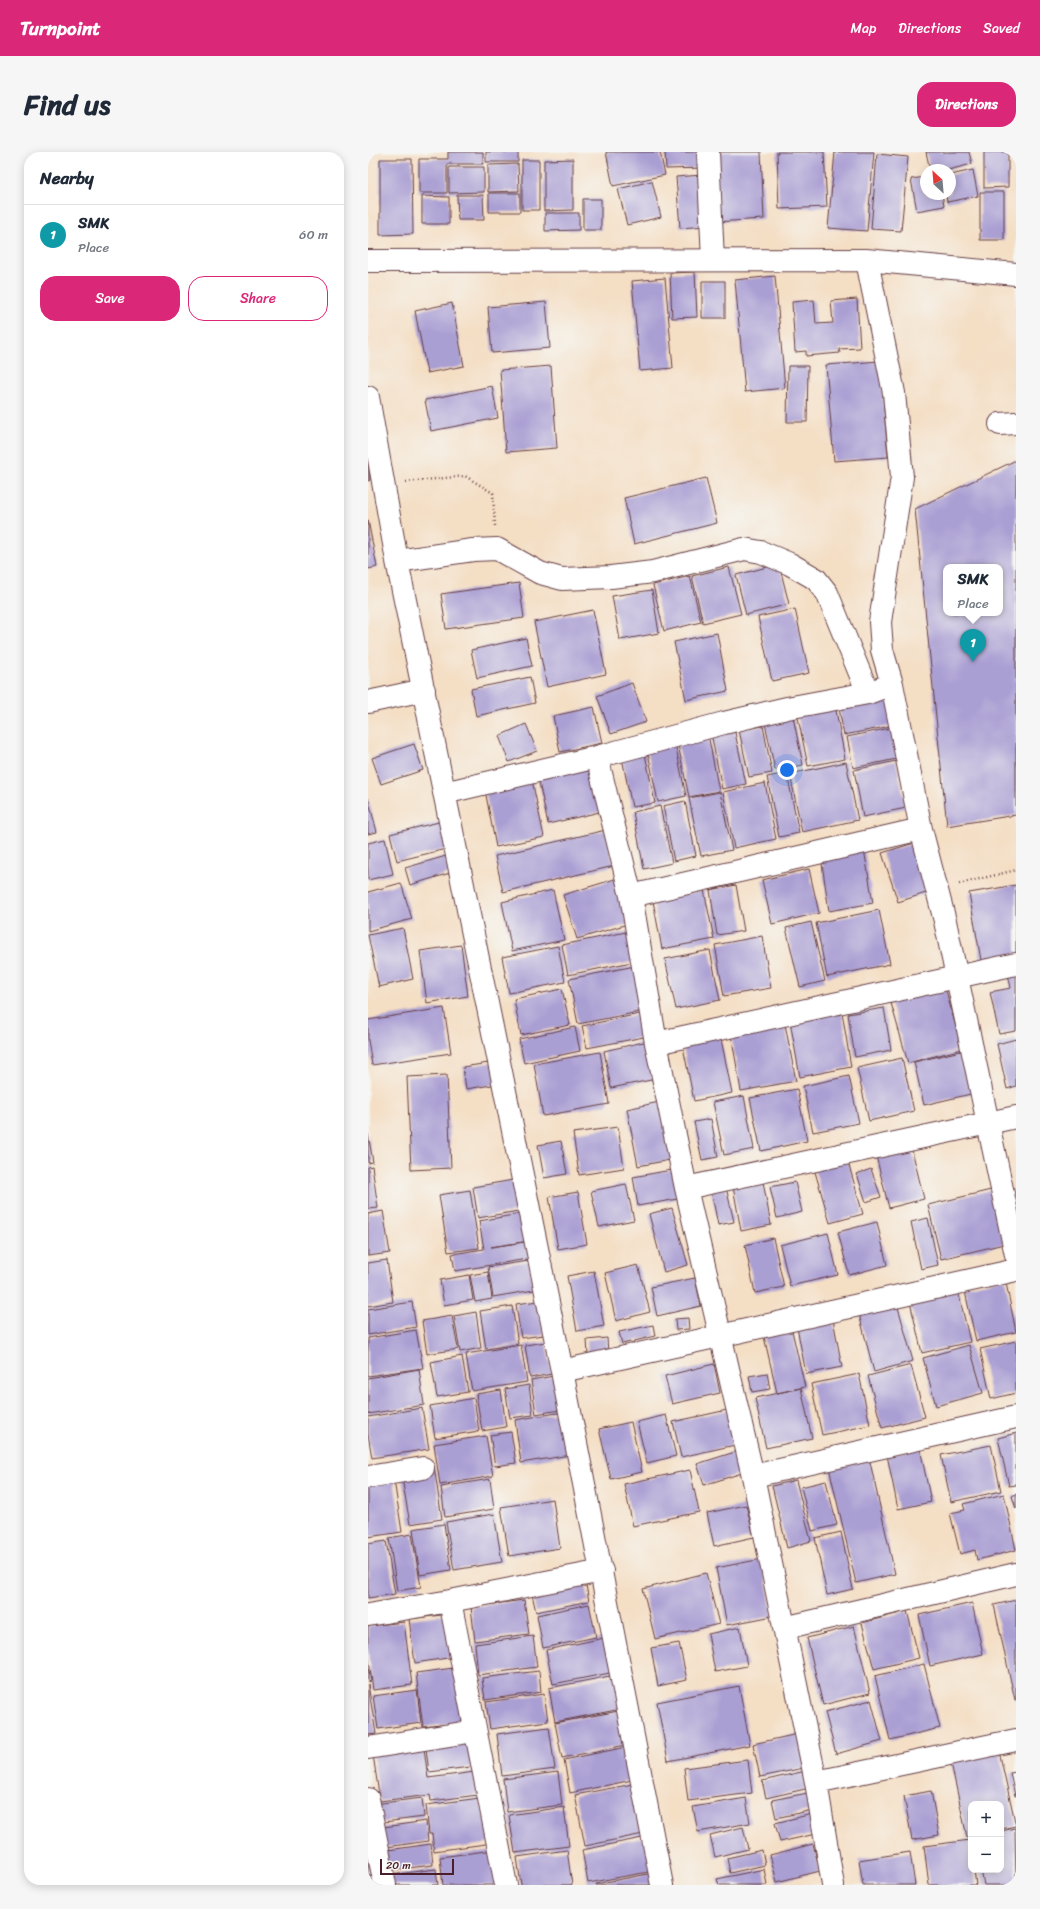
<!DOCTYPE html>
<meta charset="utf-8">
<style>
body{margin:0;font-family:Sriracha,sans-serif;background:#f6f6f7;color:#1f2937}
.controls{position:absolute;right:12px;bottom:12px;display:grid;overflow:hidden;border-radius:8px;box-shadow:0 2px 10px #0003}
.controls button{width:36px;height:36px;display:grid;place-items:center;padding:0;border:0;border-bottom:1px solid #e0e1e3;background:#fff;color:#1f2937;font:20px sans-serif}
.compass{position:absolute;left:552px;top:12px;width:36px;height:36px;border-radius:50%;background:#fff;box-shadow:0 2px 10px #0003;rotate:334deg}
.scale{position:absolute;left:12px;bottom:10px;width:74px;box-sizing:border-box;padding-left:4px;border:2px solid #4a1f2b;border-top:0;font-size:11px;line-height:14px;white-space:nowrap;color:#4a1f2b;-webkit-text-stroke:3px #f6f6f2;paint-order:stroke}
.you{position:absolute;left:419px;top:618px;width:14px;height:14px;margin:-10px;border:3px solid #fff;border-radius:50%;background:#1a73e8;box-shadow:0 0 0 6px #1a73e833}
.badge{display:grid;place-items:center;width:26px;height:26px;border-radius:50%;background:#db2777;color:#fff;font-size:13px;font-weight:700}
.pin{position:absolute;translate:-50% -33px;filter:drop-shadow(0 1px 2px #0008)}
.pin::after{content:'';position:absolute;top:21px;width:14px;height:12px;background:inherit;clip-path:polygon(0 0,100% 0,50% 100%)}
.popup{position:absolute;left:575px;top:412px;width:60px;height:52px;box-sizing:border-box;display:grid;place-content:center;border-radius:8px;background:#fff;filter:drop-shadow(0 1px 3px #0005);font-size:13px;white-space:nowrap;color:#747a83}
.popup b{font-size:15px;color:#1f2937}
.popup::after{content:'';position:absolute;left:50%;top:100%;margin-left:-8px;border:8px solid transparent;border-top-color:#fff}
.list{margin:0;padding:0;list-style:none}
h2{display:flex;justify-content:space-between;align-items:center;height:52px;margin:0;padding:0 16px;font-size:17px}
h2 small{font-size:13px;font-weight:400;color:#747a83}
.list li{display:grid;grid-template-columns:26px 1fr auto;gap:12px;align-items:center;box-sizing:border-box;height:60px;padding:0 16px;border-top:1px solid #e0e1e3}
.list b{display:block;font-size:15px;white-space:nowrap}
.list p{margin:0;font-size:13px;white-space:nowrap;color:#747a83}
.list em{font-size:13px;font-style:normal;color:#747a83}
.actions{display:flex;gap:8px;padding:12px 16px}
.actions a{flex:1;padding:9px 0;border:1px solid #db2777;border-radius:16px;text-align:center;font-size:14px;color:#db2777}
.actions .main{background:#db2777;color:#fff}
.map{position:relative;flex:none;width:648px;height:1733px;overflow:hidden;border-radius:16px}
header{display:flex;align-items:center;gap:24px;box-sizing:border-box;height:56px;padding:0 20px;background:#db2777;color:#fff}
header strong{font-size:19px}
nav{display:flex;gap:22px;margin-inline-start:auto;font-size:14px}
.intro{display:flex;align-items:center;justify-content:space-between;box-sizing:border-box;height:96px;padding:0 24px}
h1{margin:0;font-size:28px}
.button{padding:10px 18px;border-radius:16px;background:#db2777;color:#fff;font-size:14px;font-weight:700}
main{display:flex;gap:24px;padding:0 24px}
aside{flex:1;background:#fff;border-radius:16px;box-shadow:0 2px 10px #0003}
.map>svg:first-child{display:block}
.building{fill:#aa9fd3;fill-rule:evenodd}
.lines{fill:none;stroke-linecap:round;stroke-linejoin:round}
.minor-casing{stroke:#643c42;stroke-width:24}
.path{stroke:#643c42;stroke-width:2.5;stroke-dasharray:1 3;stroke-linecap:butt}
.minor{stroke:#fff;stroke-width:22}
</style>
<header>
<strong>Turnpoint</strong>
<nav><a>Map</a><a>Directions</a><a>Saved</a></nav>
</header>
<div class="intro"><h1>Find us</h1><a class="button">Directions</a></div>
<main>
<aside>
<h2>Nearby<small></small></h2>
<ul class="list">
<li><span class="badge" style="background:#0f9aa8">1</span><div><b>SMK</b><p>Place</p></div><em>60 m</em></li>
</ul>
<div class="actions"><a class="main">Save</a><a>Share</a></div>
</aside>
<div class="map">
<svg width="648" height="1733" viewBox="0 0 648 1733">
<rect width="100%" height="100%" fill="#f6f6f2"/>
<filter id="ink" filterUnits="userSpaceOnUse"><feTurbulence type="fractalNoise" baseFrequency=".025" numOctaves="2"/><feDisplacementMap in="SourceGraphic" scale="8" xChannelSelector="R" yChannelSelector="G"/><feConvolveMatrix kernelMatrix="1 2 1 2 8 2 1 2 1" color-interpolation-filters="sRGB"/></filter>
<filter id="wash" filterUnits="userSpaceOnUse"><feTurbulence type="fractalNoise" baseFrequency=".012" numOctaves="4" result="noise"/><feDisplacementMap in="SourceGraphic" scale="16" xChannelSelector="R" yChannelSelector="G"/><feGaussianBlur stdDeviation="0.9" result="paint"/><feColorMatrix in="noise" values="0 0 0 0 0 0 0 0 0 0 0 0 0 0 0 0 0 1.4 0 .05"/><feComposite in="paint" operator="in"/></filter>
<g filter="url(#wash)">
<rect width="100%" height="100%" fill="#f4dec4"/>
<g id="blocks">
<path class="building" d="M 80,0 L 115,0 L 115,12 L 79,12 L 79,41 L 51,41 L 51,7 L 80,7 Z
M 118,0 L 150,0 L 150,10 L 118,10 Z
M 238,0 L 292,0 L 297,23 L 245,34 Z
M 297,0 L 336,0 L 337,16 L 298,17 Z
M 343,0 L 393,0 L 396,67 L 347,70 Z
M 409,0 L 456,0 L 459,55 L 411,57 Z
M 467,0 L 506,0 L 499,79 L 460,76 Z
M 558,0 L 601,0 L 604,12 L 580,18 L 562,18 Z
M 616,0 L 640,0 L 640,35 L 616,36 Z
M 509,2 L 540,5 L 533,79 L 503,77 Z
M 12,7 L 44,7 L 45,82 L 12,83 Z
M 205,7 L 205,58 L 176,59 L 176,8 Z
M 154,8 L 171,8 L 171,58 L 154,58 Z
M 150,12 L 151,39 L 120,40 L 120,13 Z
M 81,15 L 116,15 L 116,40 L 81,41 Z
M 605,18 L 610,44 L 579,50 L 578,42 L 582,42 L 582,23 Z
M 334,23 L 338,74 L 312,76 L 308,25 Z
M 558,25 L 558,42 L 574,42 L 576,54 L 549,59 L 543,27 Z
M 284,29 L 293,65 L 259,73 L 250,37 Z
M 612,40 L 636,40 L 636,88 L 612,88 Z
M 121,41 L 152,41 L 152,60 L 121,60 Z
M 89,43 L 115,43 L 116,68 L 90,68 Z
M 54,44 L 81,45 L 81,72 L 54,72 Z
M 215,47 L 233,47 L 233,78 L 215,78 Z
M 177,61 L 211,61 L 211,78 L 177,79 Z
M 327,120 L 329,165 L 304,166 L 302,121 Z
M 407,124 L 417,236 L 377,240 L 367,128 Z
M 297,126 L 305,216 L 272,219 L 264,129 Z
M 334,129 L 357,129 L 357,166 L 334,166 Z
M 489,147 L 492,196 L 471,197 L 472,201 L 438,204 L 438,199 L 427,200 L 424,150 L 446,148 L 448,172 L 465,171 L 463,149 Z
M 178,150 L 182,196 L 124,201 L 120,155 Z
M 84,151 L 96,214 L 59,221 L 47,159 Z
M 512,209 L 520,305 L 466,309 L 458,213 Z
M 183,214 L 189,296 L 138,300 L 132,218 Z
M 420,214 L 440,214 L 439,270 L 419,270 Z
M 124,234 L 130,266 L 63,279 L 57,248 Z
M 0,304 L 1,304 L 2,328 L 0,329 Z
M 648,308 L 648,663 L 579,674 L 547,357 ZM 578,415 L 632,415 L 632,461 L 578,461 Z
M 338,326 L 349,371 L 266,392 L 256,346 Z
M 0,368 L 9,415 L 0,417 Z
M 411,412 L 421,452 L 378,463 L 368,423 Z
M 361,415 L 373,462 L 335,471 L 324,424 Z
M 322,424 L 333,470 L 296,479 L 285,433 Z
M 151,431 L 156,466 L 78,477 L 73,442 Z
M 284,438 L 291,481 L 252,488 L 244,444 Z
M 427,457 L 441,521 L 404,529 L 390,465 Z
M 225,458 L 238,522 L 179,535 L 166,470 Z
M 349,481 L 360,539 L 318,548 L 306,490 Z
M 158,486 L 164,514 L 109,526 L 103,498 Z
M 162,525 L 167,551 L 108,564 L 103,537 Z
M 264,531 L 278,570 L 243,582 L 229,544 Z
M 522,541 L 528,573 L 476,583 L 470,551 Z
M 467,553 L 477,607 L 440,614 L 429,561 Z
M 226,555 L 234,591 L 192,600 L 185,564 Z
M 425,565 L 435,613 L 407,618 L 397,571 Z
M 158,572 L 169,599 L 141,610 L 131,584 Z
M 395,574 L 404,621 L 381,625 L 371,578 Z
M 527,575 L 533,606 L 485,616 L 479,585 Z
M 366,576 L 378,632 L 354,637 L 343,581 Z
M 340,582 L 351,639 L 321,645 L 309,588 Z
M 307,591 L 318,644 L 290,650 L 279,596 Z
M 46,592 L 55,618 L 13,632 L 4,606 Z
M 276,597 L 287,651 L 264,655 L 253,601 Z
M 528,609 L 538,656 L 495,665 L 486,618 Z
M 478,610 L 490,668 L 434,680 L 422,622 Z
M 225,613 L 236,659 L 180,672 L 170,626 Z
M 419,621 L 431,681 L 411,685 L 399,625 Z
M 164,628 L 176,685 L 128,695 L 117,638 Z
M 397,631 L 408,687 L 366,696 L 355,640 Z
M 352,640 L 364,698 L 333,704 L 321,646 Z
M 0,646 L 9,680 L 0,682 Z
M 317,649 L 328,704 L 306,709 L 295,654 Z
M 292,654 L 304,711 L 276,717 L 265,660 Z
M 75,669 L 82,696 L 29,709 L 22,682 Z
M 238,678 L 246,714 L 135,740 L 127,704 Z
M 17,687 L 25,722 L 0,728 L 0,691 Z
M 546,691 L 561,740 L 530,750 L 514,701 Z
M 496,697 L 505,751 L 461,759 L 453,705 Z
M 78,704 L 82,721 L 42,733 L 37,716 Z
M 441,717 L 451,761 L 404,772 L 394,728 Z
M 247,727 L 260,772 L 209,787 L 195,743 Z
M 33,731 L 44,767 L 0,779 L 0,740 Z
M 368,733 L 376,779 L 349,783 L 342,738 Z
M 648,733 L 648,802 L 613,808 L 601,741 Z
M 185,738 L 196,788 L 144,799 L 134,750 Z
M 336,738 L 346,787 L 294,797 L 285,749 Z
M 511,758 L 522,812 L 459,825 L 448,771 Z
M 443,770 L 457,829 L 432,835 L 418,776 Z
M 35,776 L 45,827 L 11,835 L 0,783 Z
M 263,779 L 269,809 L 200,823 L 194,793 Z
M 394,784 L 403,836 L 356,844 L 347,793 Z
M 93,793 L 100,844 L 59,851 L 52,799 Z
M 190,794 L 197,830 L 141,841 L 134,805 Z
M 342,798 L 352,848 L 308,857 L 297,807 Z
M 267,814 L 276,859 L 210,872 L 201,827 Z
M 648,815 L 648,879 L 631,882 L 622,840 L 643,836 L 639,818 Z
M 577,835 L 594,897 L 540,911 L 523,851 Z
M 194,837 L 202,873 L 153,883 L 146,847 Z
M 76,856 L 83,901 L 4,913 L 0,888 L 0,868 Z
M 516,856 L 523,898 L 487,905 L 480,862 Z
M 474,860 L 483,915 L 432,925 L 422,869 Z
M 276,861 L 281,884 L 219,896 L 214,874 Z
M 417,872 L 428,929 L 373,939 L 363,882 Z
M 207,875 L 212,899 L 156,911 L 151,887 Z
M 352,882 L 364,941 L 326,949 L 314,890 Z
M 648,887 L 648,934 L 639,937 L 629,892 Z
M 280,889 L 288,927 L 243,936 L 236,899 Z
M 597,898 L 607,941 L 556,953 L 546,910 Z
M 232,900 L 241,952 L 175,964 L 166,912 Z
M 534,906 L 546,959 L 501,969 L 489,916 Z
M 127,910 L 130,932 L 98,937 L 95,915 Z
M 79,923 L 83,1016 L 43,1018 L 39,925 Z
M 481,924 L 491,971 L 445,980 L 435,934 Z
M 429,937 L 439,989 L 393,999 L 382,946 Z
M 376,944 L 386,997 L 356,1003 L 345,950 Z
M 296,949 L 307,1007 L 270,1014 L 259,957 Z
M 343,967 L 350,1005 L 334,1008 L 326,970 Z
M 250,975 L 256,1016 L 211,1023 L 205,981 Z
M 0,982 L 5,1010 L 0,1011 Z
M 193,989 L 199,1022 L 176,1026 L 170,993 Z
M 542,990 L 556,1047 L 521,1056 L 507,1000 Z
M 478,1003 L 495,1062 L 462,1071 L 445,1013 Z
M 4,1014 L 10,1056 L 0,1057 L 0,1015 Z
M 309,1017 L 315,1046 L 270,1054 L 265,1025 Z
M 503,1017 L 513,1045 L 498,1050 L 489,1022 Z
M 394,1024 L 403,1073 L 373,1079 L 364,1029 Z
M 151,1027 L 156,1058 L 110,1066 L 105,1035 Z
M 427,1030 L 434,1060 L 409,1066 L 402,1035 Z
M 258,1032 L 266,1068 L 231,1075 L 223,1039 Z
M 358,1035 L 366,1070 L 350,1073 L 343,1038 Z
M 102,1038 L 111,1096 L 80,1100 L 71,1043 Z
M 623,1038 L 636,1092 L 573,1107 L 560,1053 Z
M 210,1040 L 219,1092 L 190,1097 L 181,1045 Z
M 304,1056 L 320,1113 L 296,1120 L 281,1062 Z
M 15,1059 L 22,1101 L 0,1104 L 0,1062 Z
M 157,1061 L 162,1089 L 123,1095 L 162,1089 L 165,1106 L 87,1119 L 84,1102 L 116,1097 L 111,1069 Z
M 560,1066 L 570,1113 L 553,1117 L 543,1070 Z
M 509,1070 L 519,1113 L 481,1123 L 470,1080 Z
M 460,1081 L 470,1123 L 422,1134 L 412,1093 Z
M 405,1086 L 416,1135 L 387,1141 L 377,1093 Z
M 19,1108 L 25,1150 L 0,1154 L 0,1111 Z
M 161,1109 L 166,1138 L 125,1145 L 120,1115 Z
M 270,1113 L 282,1160 L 248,1169 L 237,1121 Z
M 226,1119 L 236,1174 L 209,1179 L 199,1124 Z
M 120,1120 L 124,1147 L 107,1150 L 102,1123 Z
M 101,1123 L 105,1148 L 76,1153 L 72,1128 Z
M 327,1126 L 333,1154 L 289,1164 L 283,1135 Z
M 637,1126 L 648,1180 L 608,1189 L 596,1135 Z
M 589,1134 L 602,1190 L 554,1201 L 541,1146 Z
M 528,1148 L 545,1209 L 506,1220 L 490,1158 Z
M 170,1149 L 176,1183 L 153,1186 L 148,1152 Z
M 44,1150 L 48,1175 L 0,1183 L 0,1157 Z
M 144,1154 L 150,1192 L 118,1197 L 112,1159 Z
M 108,1160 L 113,1196 L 92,1200 L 86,1164 Z
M 464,1162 L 474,1215 L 438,1222 L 428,1170 Z
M 84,1164 L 90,1197 L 59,1202 L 54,1169 Z
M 320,1166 L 321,1177 L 308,1178 L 307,1167 Z
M 422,1170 L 437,1235 L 409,1241 L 394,1176 Z
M 285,1173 L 287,1184 L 254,1192 L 251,1180 Z
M 48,1178 L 55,1216 L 0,1224 L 0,1186 Z
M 239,1186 L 240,1201 L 220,1203 L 219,1188 Z
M 648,1189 L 648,1241 L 623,1247 L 612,1197 Z
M 178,1190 L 184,1222 L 162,1226 L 157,1193 Z
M 153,1193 L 159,1230 L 104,1239 L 98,1202 Z
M 601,1193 L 615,1241 L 568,1254 L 555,1206 Z
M 94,1204 L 100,1240 L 69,1245 L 63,1210 Z
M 346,1212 L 352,1241 L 304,1252 L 297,1224 Z
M 543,1213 L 557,1265 L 514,1276 L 500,1224 Z
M 51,1217 L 56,1253 L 0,1262 L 0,1226 Z
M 399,1221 L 402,1237 L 384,1240 L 381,1224 Z
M 491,1222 L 502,1273 L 454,1283 L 443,1232 Z
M 186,1224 L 192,1258 L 168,1262 L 163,1228 Z
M 161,1233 L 165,1263 L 142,1266 L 137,1237 Z
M 433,1236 L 444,1286 L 398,1296 L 387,1246 Z
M 133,1238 L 138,1275 L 114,1279 L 108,1242 Z
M 106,1246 L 111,1279 L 67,1286 L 62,1254 Z
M 54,1256 L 61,1297 L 4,1306 L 0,1282 L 0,1265 Z
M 359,1258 L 367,1293 L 313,1305 L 305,1270 Z
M 195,1260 L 202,1303 L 153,1311 L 147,1268 Z
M 298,1263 L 308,1304 L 279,1311 L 269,1270 Z
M 263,1270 L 274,1320 L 243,1327 L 231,1277 Z
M 143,1280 L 148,1311 L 127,1314 L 122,1283 Z
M 648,1281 L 648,1333 L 641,1334 L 630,1286 Z
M 118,1284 L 125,1324 L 72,1333 L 66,1292 Z
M 623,1293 L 633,1339 L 583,1350 L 573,1303 Z
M 552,1296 L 563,1350 L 530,1357 L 519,1303 Z
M 370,1299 L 377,1320 L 336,1333 L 329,1312 Z
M 500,1301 L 527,1422 L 488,1431 L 460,1311 Z
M 66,1314 L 74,1367 L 42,1372 L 33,1320 Z
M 322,1318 L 331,1360 L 265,1374 L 256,1332 Z
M 122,1327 L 126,1357 L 77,1365 L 73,1335 Z
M 26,1328 L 34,1380 L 0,1385 L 0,1332 Z
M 428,1328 L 443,1389 L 419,1396 L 404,1334 Z
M 458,1329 L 469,1373 L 444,1379 L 433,1335 Z
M 636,1342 L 648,1398 L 609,1408 L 607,1398 L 592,1402 L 582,1361 L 597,1358 L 595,1352 Z
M 648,1342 L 648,1357 L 644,1344 Z
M 185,1347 L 192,1396 L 141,1404 L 133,1355 Z
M 378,1353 L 386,1385 L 346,1394 L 339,1361 Z
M 126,1362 L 134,1410 L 86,1418 L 78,1370 Z
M 76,1372 L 83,1418 L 52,1423 L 45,1377 Z
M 473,1380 L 485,1437 L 459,1443 L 447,1386 Z
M 44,1382 L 53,1435 L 29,1439 L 21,1386 Z
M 18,1389 L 27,1442 L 0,1446 L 0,1392 Z
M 394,1407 L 405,1464 L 359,1473 L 348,1416 Z
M 338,1421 L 351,1472 L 287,1487 L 275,1437 Z
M 217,1428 L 221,1449 L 168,1460 L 163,1438 Z
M 156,1448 L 161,1482 L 107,1489 L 103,1455 Z
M 648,1448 L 648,1548 L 647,1548 L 626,1453 Z
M 604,1451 L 615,1502 L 562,1514 L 551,1463 Z
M 221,1452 L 228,1485 L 175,1496 L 169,1463 Z
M 539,1459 L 551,1506 L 506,1517 L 494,1471 Z
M 81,1462 L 86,1505 L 47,1511 L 41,1467 Z
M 36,1470 L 44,1533 L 5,1538 L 0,1500 L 0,1474 Z
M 486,1474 L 502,1541 L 455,1553 L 439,1486 Z
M 372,1475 L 379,1514 L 347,1520 L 340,1482 Z
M 165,1484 L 169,1515 L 110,1523 L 107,1492 Z
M 241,1485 L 247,1520 L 185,1532 L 178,1498 Z
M 311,1491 L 319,1528 L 290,1534 L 283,1496 Z
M 556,1512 L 572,1576 L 522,1588 L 507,1524 Z
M 0,1514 L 3,1529 L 0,1530 Z
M 93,1515 L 100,1570 L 55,1575 L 48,1521 Z
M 171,1519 L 173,1540 L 117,1548 L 114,1526 Z
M 247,1523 L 253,1557 L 187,1570 L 181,1536 Z
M 0,1532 L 8,1582 L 0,1583 Z
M 371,1534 L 382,1593 L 300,1609 L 289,1550 Z
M 49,1538 L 53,1571 L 10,1577 L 5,1544 Z
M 176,1542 L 180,1569 L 122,1577 L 118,1550 Z
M 503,1548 L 514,1589 L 468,1602 L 457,1560 Z
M 256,1558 L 263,1592 L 194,1606 L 187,1571 Z
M 181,1575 L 187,1617 L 134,1624 L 129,1582 Z
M 434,1581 L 441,1615 L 392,1625 L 385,1592 Z
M 107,1583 L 111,1614 L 61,1620 L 57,1589 Z
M 55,1589 L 60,1626 L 115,1619 L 118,1642 L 63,1649 L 62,1643 L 12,1649 L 4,1596 Z
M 263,1594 L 269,1627 L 202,1641 L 196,1608 Z
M 631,1599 L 648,1674 L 633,1677 L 633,1652 L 603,1652 L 603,1684 L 599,1685 L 583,1611 Z
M 380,1608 L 384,1641 L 320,1649 L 316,1616 Z
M 442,1618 L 446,1635 L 398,1646 L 394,1629 Z
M 190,1620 L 194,1653 L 139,1660 L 135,1627 Z
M 648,1620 L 648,1644 L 647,1644 L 642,1621 Z
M 265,1632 L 275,1682 L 217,1694 L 207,1643 Z
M 563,1639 L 571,1683 L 544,1688 L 536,1644 Z
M 445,1640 L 449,1657 L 408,1666 L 404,1648 Z
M 54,1646 L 56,1665 L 8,1671 L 6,1652 Z
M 112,1646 L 125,1691 L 66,1699 L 64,1682 L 61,1682 L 58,1653 Z
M 378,1646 L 382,1671 L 330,1680 L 325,1655 Z
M 196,1655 L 201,1694 L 147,1701 L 141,1663 Z
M 448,1661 L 452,1681 L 412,1690 L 407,1671 Z
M 58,1669 L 60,1689 L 12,1696 L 9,1676 Z
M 375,1675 L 380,1697 L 347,1705 L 342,1683 Z
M 647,1676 L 648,1733 L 616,1733 L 613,1718 L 633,1718 L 633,1679 Z
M 279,1685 L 286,1719 L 220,1731 L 214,1698 Z
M 602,1688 L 603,1718 L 606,1718 L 608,1733 L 561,1733 L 556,1694 Z
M 63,1692 L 65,1713 L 16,1719 L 13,1699 Z
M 445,1692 L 452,1719 L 409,1730 L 402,1703 Z
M 126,1698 L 131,1733 L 75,1733 L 72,1705 Z
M 199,1698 L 204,1733 L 153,1733 L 149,1705 Z
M 394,1698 L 397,1713 L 362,1721 L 359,1706 Z
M 0,1699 L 11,1722 L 0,1723 Z
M 542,1700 L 547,1733 L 495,1733 L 491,1708 Z
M 68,1717 L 70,1733 L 24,1733 L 22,1723 Z
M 396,1717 L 399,1733 L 351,1733 L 349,1727 Z
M 285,1721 L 287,1733 L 228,1733 L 228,1732 Z
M 12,1723 L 13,1733 L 0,1733 L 0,1725 Z"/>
</g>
</g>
<g filter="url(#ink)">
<use href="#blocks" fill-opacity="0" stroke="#643c42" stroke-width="1"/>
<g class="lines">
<defs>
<path id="minor" d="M 340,0 L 345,108
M 0,109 L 498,108 L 648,122
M 499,109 L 526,241 L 534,325 L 512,470 L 514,498 L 524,532
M 0,245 L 29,409 L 194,1219 L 294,1733
M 632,272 L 648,271
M 29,409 L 105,398 L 129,397 L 172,421 L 194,427 L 243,425 L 285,420 L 376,397 L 393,400 L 422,412 L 448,427 L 459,441 L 500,541
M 0,550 L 56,538
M 229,605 L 263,744 L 288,891 L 318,1036 L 385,1324 L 448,1630 L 465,1733
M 76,641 L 229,605 L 356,571 L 419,556 L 500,541 L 524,532 L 553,677
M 263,744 L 553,677 L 577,769 L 648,1103
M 288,891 L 648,812
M 318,1036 L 648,965
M 194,1219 L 648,1118
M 385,1324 L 648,1265
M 0,1325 L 55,1316
M 0,1463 L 82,1449
M 416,1476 L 648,1422
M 0,1596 L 107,1579
M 448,1630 L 648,1588
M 0,1647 L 17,1733
M 138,1733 L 82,1449 L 234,1419"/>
</defs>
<use href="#minor" class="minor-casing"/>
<path class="path" d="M 38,330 L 97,324 L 125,341 L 127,374
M 591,732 L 648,718"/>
<use href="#minor" class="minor"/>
</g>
</g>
</svg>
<div class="controls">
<button>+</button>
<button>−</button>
</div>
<svg class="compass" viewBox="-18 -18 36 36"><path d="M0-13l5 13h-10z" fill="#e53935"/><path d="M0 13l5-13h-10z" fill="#747a83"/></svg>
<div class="scale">20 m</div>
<div class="you"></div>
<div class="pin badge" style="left:605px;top:510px;background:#0f9aa8">1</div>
<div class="popup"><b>SMK</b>Place</div>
</div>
</main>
